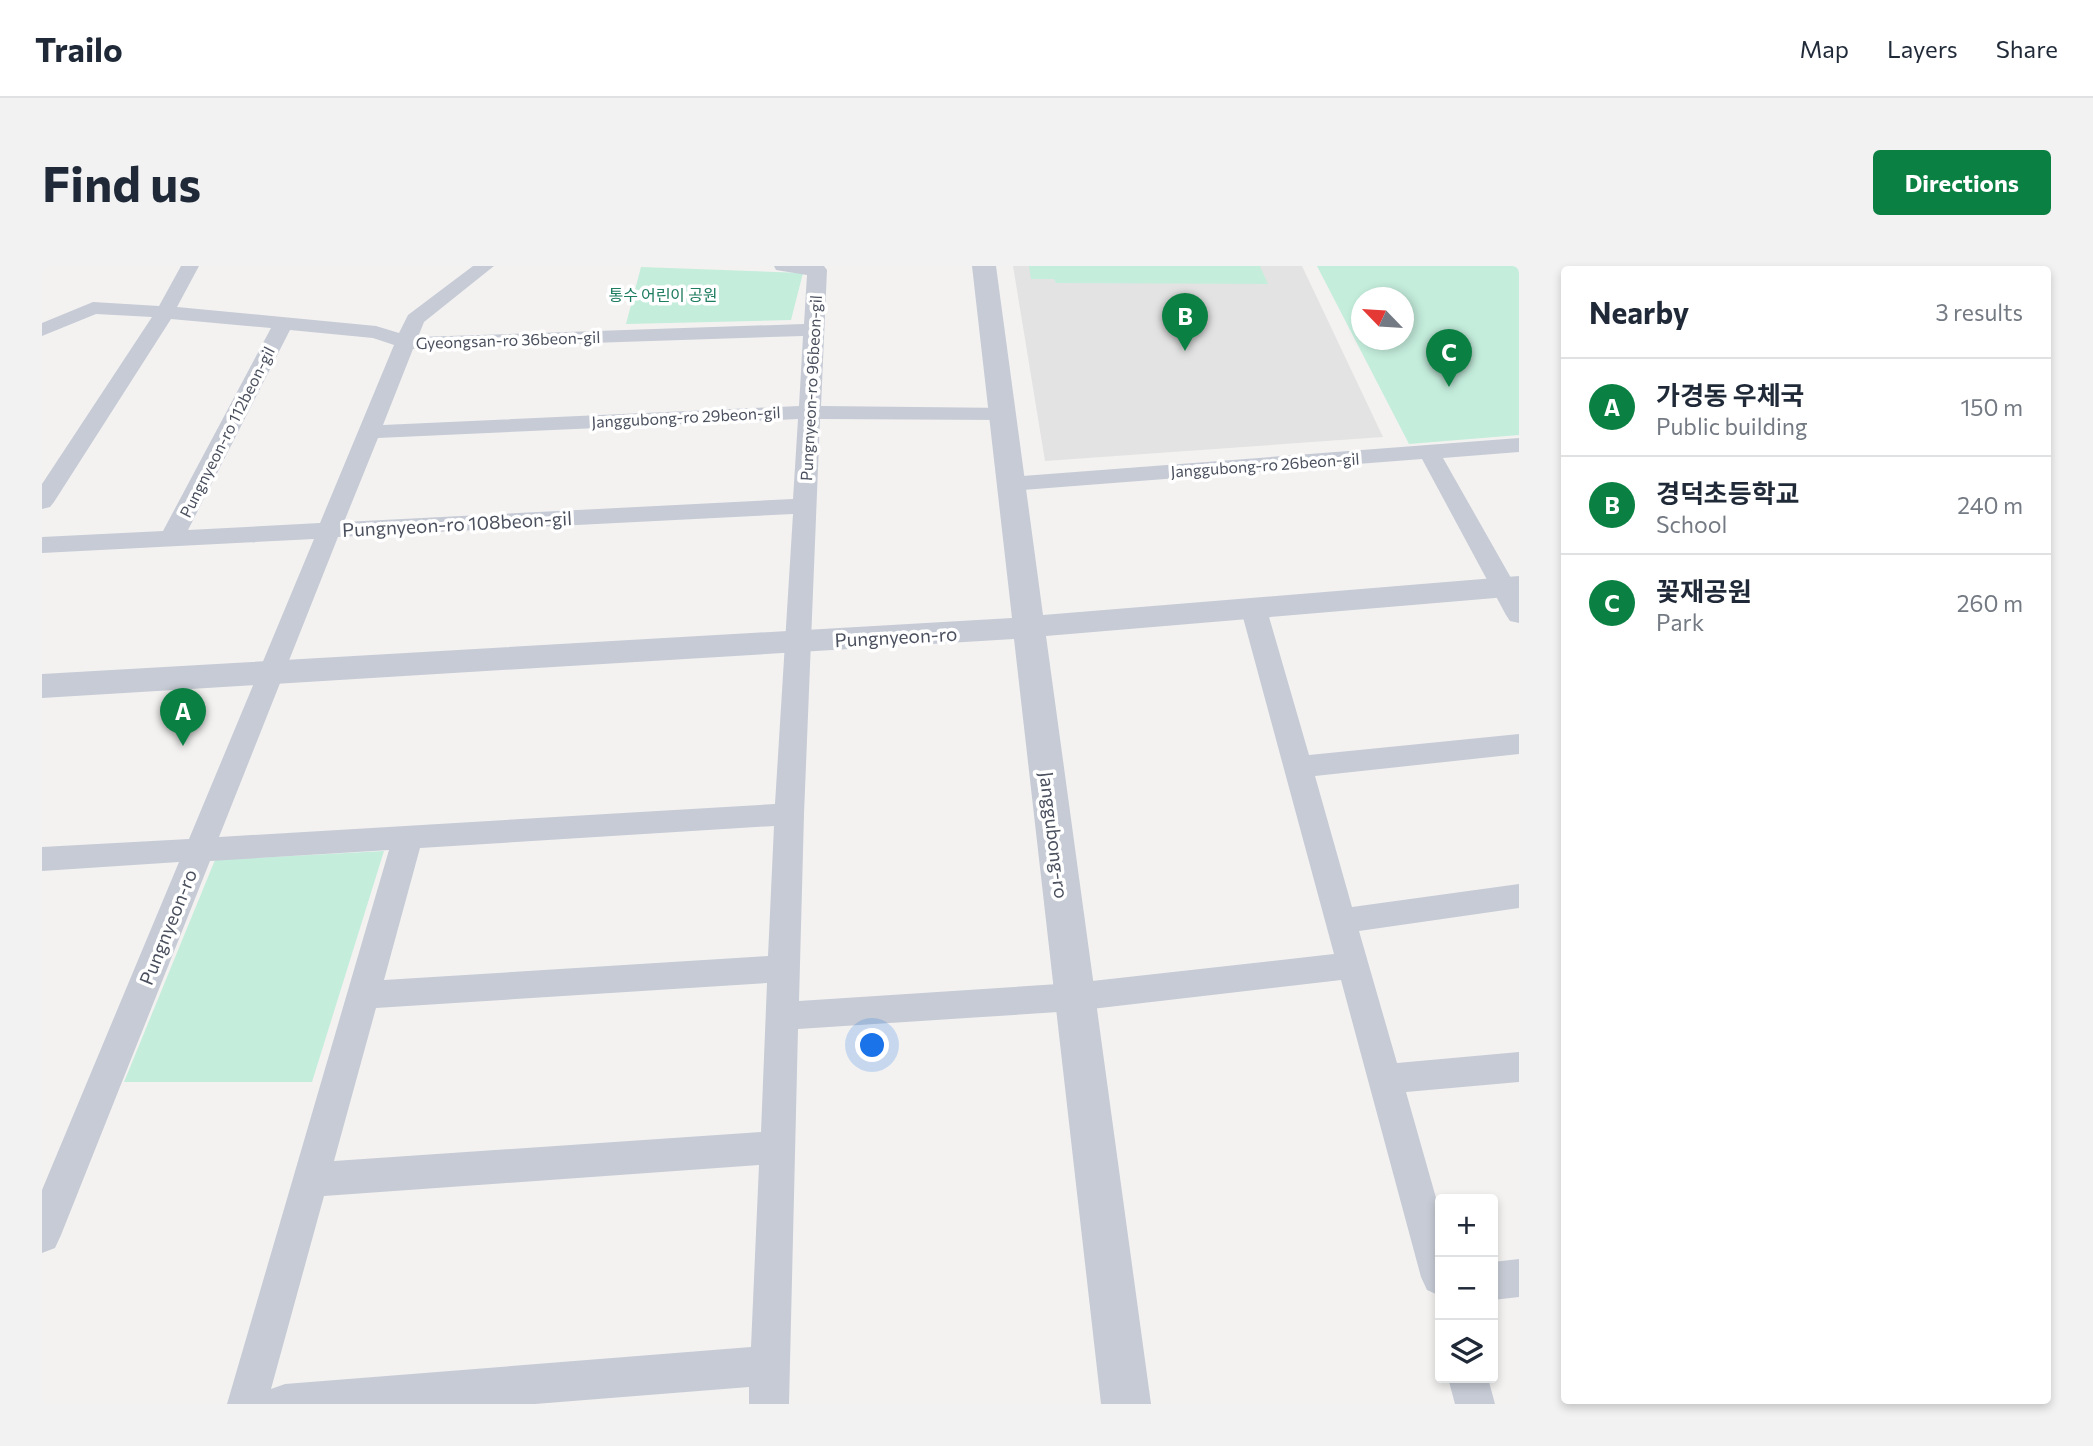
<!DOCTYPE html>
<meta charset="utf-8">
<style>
body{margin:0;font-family:Commissioner,"Noto Sans KR",sans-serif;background:#f2f2f3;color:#1f2937}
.controls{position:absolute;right:21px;bottom:21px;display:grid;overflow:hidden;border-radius:7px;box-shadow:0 4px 10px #0003}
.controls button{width:63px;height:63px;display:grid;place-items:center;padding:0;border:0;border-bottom:2px solid #e0e1e3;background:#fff;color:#1f2937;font:35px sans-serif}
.compass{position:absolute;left:1309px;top:21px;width:63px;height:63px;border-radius:50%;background:#fff;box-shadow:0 4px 10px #0003;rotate:295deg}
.you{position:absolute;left:831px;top:780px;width:24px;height:24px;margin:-18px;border:5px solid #fff;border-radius:50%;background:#1a73e8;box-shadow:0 0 0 10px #1a73e833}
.badge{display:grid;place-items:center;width:46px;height:46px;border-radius:50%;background:#0b8043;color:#fff;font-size:23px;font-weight:700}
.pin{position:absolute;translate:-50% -58px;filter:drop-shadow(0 2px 4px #0008)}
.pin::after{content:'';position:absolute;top:37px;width:24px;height:21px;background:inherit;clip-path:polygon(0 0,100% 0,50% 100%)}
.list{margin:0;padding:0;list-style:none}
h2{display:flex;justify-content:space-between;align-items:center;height:91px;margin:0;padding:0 28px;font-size:30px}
h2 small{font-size:23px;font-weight:400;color:#747a83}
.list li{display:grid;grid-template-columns:46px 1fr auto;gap:21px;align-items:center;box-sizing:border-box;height:98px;padding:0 28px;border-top:2px solid #e0e1e3}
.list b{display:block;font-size:26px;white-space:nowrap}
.list p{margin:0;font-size:23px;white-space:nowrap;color:#747a83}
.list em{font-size:23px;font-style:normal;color:#747a83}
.icon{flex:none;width:38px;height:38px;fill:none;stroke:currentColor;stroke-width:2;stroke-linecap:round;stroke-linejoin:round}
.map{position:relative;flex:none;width:1477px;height:1138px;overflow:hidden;border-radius:7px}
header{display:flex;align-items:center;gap:42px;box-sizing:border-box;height:98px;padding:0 35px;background:#fff;border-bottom:2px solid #e0e1e3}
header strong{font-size:33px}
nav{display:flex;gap:38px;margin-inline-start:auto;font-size:24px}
.intro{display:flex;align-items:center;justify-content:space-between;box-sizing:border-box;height:168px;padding:0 42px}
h1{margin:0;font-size:49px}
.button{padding:18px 32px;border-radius:7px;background:#0b8043;color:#fff;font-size:24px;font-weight:700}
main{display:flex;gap:42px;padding:0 42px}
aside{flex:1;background:#fff;border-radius:7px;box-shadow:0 4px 10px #0003}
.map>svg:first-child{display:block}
.education{fill:#e4e3e3}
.green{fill:#c4eddc;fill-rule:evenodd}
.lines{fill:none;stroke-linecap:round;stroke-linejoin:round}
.minor{fill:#c6cbd5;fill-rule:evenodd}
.tertiary{fill:#c6cbd5;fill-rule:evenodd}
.labels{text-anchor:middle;stroke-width:7;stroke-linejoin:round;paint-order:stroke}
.far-park-label{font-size:16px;fill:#1e7c60;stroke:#fff}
.far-street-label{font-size:16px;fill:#4a505e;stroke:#fff}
.street-label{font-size:19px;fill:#4a505e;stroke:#fff}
</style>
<header>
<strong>Trailo</strong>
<nav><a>Map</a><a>Layers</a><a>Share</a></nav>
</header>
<div class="intro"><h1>Find us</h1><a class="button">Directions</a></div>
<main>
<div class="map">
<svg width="1477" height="1138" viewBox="0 0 1477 1138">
<rect width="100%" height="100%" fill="#f3f2f1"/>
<path class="education" d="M 971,0 L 1260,0 L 1341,171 L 1003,195 Z"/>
<path class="green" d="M 987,0 L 1218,0 L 1226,18 L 1014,17 L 1012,13 L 989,13 Z
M 1275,0 L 1477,0 L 1477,169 L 1367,178 ZM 1320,32 L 1362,32 L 1362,74 L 1320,74 Z
M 599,1 L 761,7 L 749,54 L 584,58 Z
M 342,585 L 270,816 L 82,816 L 173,594 Z"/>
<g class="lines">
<path class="minor" d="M 139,0 L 157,0 L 135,41 L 334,60 L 357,67 L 366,49 L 431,0 L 452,0 L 382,56 L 376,71 L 762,58 L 765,9 L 734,4 L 732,0 L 782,0 L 785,4 L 779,140 L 968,142 L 971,147 L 968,152 L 960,154 L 778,153 L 762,548 L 757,735 L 1032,717 L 1292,688 L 1199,344 L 1203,338 L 1212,336 L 1221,338 L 1225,344 L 1267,489 L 1477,468 L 1477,488 L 1273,510 L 1310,641 L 1477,618 L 1477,642 L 1317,665 L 1355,797 L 1477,786 L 1477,816 L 1364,826 L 1398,946 L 1398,1030 L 1385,1024 L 1379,1011 L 1299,714 L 1032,745 L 756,763 L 747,1138 L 707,1138 L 707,1121 L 493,1138 L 185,1138 L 347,584 L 168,595 L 19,969 L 13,982 L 0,987 L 0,924 L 137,596 L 0,605 L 0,581 L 147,573 L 272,273 L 0,287 L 0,271 L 121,265 L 229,62 L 129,53 L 12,236 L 8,241 L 0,243 L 0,218 L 110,51 L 54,48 L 0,70 L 0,57 L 51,36 L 117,40 ZM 248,64 L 331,72 L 352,79 L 278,257 L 146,264 ZM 761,70 L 757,140 L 341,159 L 371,83 ZM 756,153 L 751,233 L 302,256 L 336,172 ZM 751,248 L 733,538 L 177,571 L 296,271 ZM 732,560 L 726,690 L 342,714 L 378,582 ZM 725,717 L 719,866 L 292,895 L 334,742 ZM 717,899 L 709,1081 L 243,1118 L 229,1123 L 282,930 Z
M 1477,172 L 1477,186 L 1401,192 L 1477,326 L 1477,357 L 1468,355 L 1464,349 L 1380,193 L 968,225 L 960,223 L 956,218 L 960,213 L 968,211 Z
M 1477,993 L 1477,1031 L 1451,1034 L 1451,996 Z
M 1406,1112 L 1446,1112 L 1453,1138 L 1413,1138 Z"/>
<path class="tertiary" d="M 930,0 L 954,0 L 1001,349 L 1477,310 L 1477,330 L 1004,370 L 1109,1138 L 1059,1138 L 972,373 L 0,432 L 0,408 L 970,352 Z"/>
</g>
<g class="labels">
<g class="far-park-label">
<text x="621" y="35">통수 어린이 공원</text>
</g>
<g class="far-street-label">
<text transform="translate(466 74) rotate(-2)" y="6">Gyeongsan-ro 36beon-gil</text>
<text transform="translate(769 122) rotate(-87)" y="6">Pungnyeon-ro 96beon-gil</text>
<text transform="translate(644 151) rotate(-3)" y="6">Janggubong-ro 29beon-gil</text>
<text transform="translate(185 166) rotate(-63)" y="6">Pungnyeon-ro 112beon-gil</text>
<text transform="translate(1223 199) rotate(-4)" y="6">Janggubong-ro 26beon-gil</text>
</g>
<g class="street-label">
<text transform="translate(415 258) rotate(-3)" y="7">Pungnyeon-ro 108beon-gil</text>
<text transform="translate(854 371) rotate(-3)" y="7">Pungnyeon-ro</text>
<text transform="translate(1012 569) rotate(83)" y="7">Janggubong-ro</text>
<text transform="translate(126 661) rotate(-68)" y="7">Pungnyeon-ro</text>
</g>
</g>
</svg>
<div class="controls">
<button>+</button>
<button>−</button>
<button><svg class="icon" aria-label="layers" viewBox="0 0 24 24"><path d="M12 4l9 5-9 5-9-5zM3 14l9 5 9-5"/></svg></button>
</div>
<svg class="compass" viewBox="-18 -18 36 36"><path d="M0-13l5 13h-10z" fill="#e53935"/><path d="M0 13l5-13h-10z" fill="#747a83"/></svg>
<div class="you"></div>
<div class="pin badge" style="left:141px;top:480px">A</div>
<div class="pin badge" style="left:1143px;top:85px">B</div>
<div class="pin badge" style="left:1407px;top:121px">C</div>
</div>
<aside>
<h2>Nearby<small>3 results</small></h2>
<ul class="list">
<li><span class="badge">A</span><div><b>가경동 우체국</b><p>Public building</p></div><em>150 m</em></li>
<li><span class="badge">B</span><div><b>경덕초등학교</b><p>School</p></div><em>240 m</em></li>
<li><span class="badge">C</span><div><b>꽃재공원</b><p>Park</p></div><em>260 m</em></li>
</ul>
</aside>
</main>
